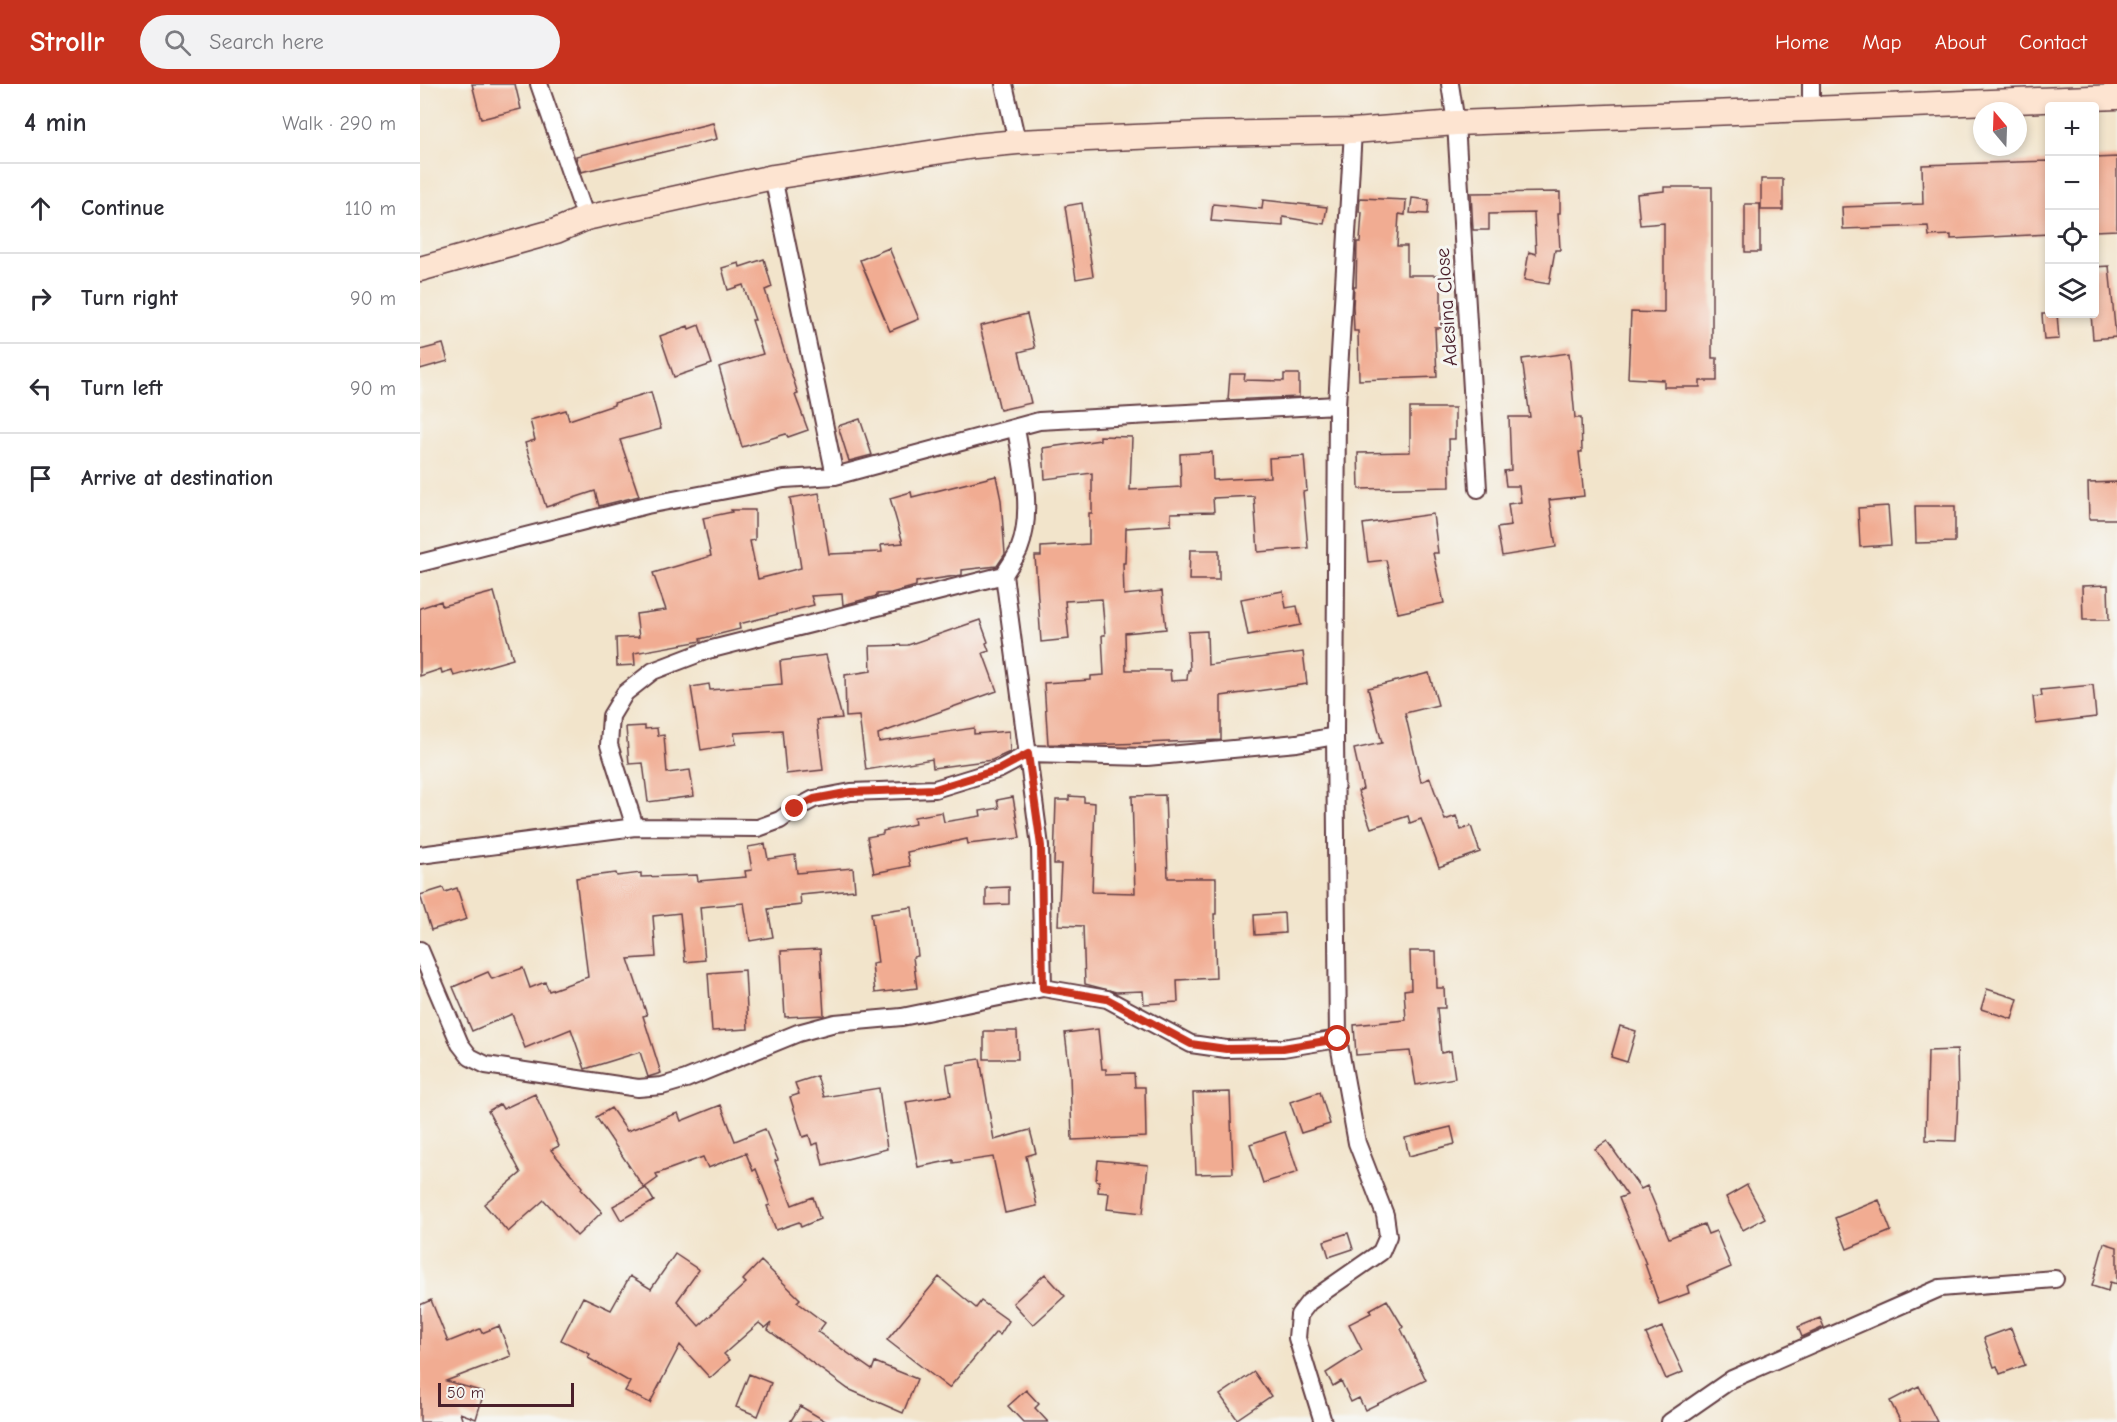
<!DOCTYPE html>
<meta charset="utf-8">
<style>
body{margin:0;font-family:"Comic Neue",sans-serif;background:#f2f2f3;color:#2b2b33}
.controls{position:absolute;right:18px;top:18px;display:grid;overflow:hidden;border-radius:6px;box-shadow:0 3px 9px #0003}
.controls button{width:54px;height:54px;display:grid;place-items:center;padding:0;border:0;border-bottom:2px solid #e1e1e2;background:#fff;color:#2b2b33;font:30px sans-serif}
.compass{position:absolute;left:1553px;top:18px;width:54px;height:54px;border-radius:50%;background:#fff;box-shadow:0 3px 9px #0003;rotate:341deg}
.scale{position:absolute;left:18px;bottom:15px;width:136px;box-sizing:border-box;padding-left:6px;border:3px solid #4a1f2b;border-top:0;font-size:16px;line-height:21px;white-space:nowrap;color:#4a1f2b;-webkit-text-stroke:4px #f6f6f2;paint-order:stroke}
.stop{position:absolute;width:18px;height:18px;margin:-14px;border:4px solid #c8321e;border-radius:50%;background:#fff}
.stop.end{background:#c8321e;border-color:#fff;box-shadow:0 2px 6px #0008}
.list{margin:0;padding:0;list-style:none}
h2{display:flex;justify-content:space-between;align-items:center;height:78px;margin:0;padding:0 24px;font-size:26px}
h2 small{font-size:20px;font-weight:400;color:#7c7c81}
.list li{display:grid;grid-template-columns:39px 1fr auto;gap:18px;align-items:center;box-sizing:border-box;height:90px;padding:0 24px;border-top:2px solid #e1e1e2}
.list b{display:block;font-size:22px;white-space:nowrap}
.list em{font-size:20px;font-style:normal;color:#7c7c81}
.icon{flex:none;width:33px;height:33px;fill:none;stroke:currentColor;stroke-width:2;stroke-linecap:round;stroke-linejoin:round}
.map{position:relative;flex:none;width:1697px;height:1338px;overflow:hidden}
header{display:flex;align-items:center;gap:36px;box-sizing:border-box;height:84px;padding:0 30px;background:#c8321e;color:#fff}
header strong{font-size:28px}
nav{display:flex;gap:33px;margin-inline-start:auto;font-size:21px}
.search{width:420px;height:54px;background:#f2f2f3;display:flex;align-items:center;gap:15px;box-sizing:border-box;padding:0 21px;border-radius:33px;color:#7c7c81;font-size:22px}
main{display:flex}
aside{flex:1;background:#fff}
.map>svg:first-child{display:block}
.building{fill:#f1ac92}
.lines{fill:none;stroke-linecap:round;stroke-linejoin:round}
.street-casing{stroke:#633d43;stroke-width:20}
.secondary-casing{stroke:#633d43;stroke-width:27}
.street{stroke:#fff;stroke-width:16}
.secondary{stroke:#fde4d1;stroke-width:24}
.route{stroke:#c8321e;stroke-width:8}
.labels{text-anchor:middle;stroke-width:6;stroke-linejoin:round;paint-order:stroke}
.street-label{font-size:20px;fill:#4a1f2b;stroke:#f6f6f2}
</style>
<header>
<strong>Strollr</strong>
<div class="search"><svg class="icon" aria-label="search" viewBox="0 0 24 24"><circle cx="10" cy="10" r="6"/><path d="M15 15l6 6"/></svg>Search here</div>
<nav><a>Home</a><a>Map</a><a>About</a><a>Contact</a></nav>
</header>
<main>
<aside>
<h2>4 min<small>Walk · 290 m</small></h2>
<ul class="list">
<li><svg class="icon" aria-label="ahead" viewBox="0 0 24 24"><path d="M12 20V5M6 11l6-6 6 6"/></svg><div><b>Continue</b></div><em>110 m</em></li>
<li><svg class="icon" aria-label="right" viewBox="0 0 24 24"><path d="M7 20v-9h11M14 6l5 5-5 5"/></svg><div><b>Turn right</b></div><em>90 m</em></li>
<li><svg class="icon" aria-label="left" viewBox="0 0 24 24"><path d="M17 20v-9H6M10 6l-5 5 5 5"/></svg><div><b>Turn left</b></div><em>90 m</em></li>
<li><svg class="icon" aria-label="arrive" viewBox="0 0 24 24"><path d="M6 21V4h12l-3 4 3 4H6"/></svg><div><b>Arrive at destination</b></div></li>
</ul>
</aside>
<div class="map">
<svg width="1697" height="1338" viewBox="0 0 1697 1338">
<rect width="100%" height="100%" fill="#f6f6f2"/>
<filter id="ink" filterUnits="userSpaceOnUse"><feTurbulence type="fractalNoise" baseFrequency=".0167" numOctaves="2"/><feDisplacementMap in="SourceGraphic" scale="12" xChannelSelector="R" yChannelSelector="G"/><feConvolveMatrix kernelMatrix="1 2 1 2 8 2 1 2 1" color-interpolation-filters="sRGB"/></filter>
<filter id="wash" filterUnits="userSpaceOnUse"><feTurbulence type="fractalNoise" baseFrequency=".008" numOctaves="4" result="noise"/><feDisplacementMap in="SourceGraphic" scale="24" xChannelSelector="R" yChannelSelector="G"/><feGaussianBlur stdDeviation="1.35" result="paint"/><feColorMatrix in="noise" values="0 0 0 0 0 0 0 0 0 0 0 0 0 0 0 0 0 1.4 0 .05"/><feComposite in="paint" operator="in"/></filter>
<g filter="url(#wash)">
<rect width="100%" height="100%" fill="#f2e4cb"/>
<g id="blocks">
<path class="building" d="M 52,0 L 95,0 L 101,25 L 61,35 Z
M 293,39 L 297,55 L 161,88 L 157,77 L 156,72 Z
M 1697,73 L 1697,146 L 1674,147 L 1674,74 Z
M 1629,77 L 1629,150 L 1531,155 L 1531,151 L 1509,152 L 1508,142 L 1423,145 L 1422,123 L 1503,120 L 1502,81 Z
M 1341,95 L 1363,95 L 1363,126 L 1341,126 Z
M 1244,103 L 1292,103 L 1292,274 L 1297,274 L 1297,297 L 1280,297 L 1280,303 L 1244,303 L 1244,296 L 1208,294 L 1211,228 L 1244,229 L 1244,139 L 1220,141 L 1217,110 L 1244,107 Z
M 1140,108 L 1140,129 L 1138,129 L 1140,166 L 1135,166 L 1129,200 L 1104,196 L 1109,168 L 1116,170 L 1114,129 L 1069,130 L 1069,146 L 1053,146 L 1051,109 Z
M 940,114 L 986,116 L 985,131 L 979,130 L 977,162 L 987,162 L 987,191 L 1021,191 L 1021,244 L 1015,244 L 1017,293 L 939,296 L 938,247 L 934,247 L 933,222 L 934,203 L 936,203 L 937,158 L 940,158 L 942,128 L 939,128 Z
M 992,114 L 1009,116 L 1008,130 L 990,129 Z
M 843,116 L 907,123 L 904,140 L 863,133 L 863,142 L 791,137 L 793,120 L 842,125 Z
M 662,119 L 673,192 L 656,195 L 645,122 Z
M 1325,120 L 1340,120 L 1340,168 L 1325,168 Z
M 469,164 L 499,235 L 470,247 L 440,176 Z
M 344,175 L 352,203 L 345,206 L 378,310 L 375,311 L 388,346 L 368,353 L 366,350 L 322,363 L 299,283 L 343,270 L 332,236 L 335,236 L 323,201 L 308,206 L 302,184 L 319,179 L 320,183 Z
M 1689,182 L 1696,253 L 1673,255 L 1671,230 L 1674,230 L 1674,183 Z
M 607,230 L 615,264 L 599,268 L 611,319 L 580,326 L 560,242 Z
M 1622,230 L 1637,230 L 1639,255 L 1624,256 Z
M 279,241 L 292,280 L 254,293 L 240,252 L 268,242 L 269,245 Z
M 23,260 L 28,277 L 0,285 L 0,266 Z
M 1149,269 L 1155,334 L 1161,334 L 1162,368 L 1159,368 L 1164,412 L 1129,416 L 1136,463 L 1082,472 L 1077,444 L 1091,442 L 1088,420 L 1101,418 L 1099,402 L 1086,402 L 1084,387 L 1091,386 L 1089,333 L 1110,333 L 1102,275 Z
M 810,290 L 825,290 L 824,296 L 864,297 L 864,290 L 879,290 L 879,313 L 808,316 Z
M 231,308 L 241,345 L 200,356 L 219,412 L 179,422 L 175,407 L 126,423 L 105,359 L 115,356 L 110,336 L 146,326 L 149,336 L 194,321 L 194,319 Z
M 990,324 L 1035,324 L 1035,355 L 1029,355 L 1030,403 L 939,405 L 938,369 L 990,368 Z
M 440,335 L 452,371 L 429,377 L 418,342 Z
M 680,352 L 712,353 L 710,406 L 761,403 L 760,370 L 792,368 L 793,396 L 850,393 L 849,374 L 884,372 L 887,407 L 883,408 L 888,464 L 838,468 L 834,412 L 793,414 L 794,428 L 751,429 L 751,441 L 706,444 L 705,479 L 703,479 L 704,511 L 742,507 L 746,545 L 705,549 L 706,586 L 750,586 L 751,597 L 767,596 L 768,586 L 770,586 L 768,548 L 787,547 L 788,581 L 883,568 L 887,600 L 801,612 L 801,656 L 671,661 L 628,660 L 624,599 L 671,596 L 671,592 L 684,591 L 682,551 L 685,551 L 682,515 L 645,517 L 649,555 L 621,558 L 615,472 L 621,472 L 621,463 L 669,460 L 669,429 L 672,429 L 672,389 L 625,395 L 623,364 L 680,356 Z
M 576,392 L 581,416 L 585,470 L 577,482 L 542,486 L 542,491 L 496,498 L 496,502 L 471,509 L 457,510 L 457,512 L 423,521 L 422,510 L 391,512 L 394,521 L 319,540 L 320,545 L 280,555 L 281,557 L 214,569 L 215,581 L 197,582 L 196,554 L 219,553 L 216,530 L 246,526 L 233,489 L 291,472 L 283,434 L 312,428 L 311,426 L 335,426 L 335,456 L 330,457 L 338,495 L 381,484 L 370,414 L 399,409 L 409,470 L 462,468 L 461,461 L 483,459 L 470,414 L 491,408 L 492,413 Z
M 1697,398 L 1697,435 L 1669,435 L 1668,399 Z
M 1468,422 L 1471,461 L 1440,463 L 1438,424 Z
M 1495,422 L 1535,422 L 1535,458 L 1496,459 Z
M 1013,430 L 1018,469 L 1013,469 L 1024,519 L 978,529 L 966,476 L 948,478 L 943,440 Z
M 770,466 L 799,466 L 799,496 L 769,496 Z
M 1688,501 L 1689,536 L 1663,536 L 1662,502 Z
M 863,507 L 866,524 L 877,522 L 881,541 L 828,551 L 821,515 Z
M 74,508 L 93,575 L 34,592 L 32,586 L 22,589 L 21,585 L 0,592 L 0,524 L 21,517 L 22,522 Z
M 560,536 L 568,558 L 566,559 L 569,567 L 563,569 L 577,607 L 458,650 L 459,658 L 554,644 L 554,650 L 589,647 L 590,668 L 572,676 L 513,684 L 512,675 L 446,686 L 439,632 L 426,633 L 425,591 L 451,587 L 450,562 L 488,561 Z
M 406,571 L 422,634 L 397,636 L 403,686 L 366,690 L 362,646 L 314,649 L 316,660 L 281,666 L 271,603 L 289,600 L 290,606 L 362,600 L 360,577 Z
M 1009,589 L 1018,621 L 985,629 L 1001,698 L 1010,694 L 1025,736 L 1036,732 L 1041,746 L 1051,742 L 1060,768 L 1019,783 L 1001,735 L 990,739 L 988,732 L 951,744 L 938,707 L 943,705 L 934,665 L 962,659 L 948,604 Z
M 1673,601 L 1676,633 L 1616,640 L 1613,613 L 1622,612 L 1621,606 Z
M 225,642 L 225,645 L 237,644 L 238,652 L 244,651 L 247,689 L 270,686 L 274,712 L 228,718 L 223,679 L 209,680 L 206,643 Z
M 745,711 L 748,794 L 796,794 L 796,830 L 794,830 L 796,894 L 757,896 L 758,918 L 724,920 L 723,907 L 696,908 L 665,900 L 663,842 L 638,841 L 641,780 L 634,780 L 636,716 L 649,716 L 649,712 L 664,713 L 664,718 L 675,719 L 672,808 L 715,809 L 712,712 Z
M 593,713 L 600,754 L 548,760 L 547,755 L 487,768 L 490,782 L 454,789 L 447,753 L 463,750 L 463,747 L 495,740 L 494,733 L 522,728 L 524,738 L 561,732 L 560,727 L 579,724 L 577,716 Z
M 345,760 L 348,775 L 375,771 L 377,789 L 433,784 L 435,806 L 380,811 L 381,821 L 348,825 L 353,853 L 330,857 L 324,819 L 280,823 L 285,876 L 265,878 L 260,829 L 233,832 L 236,873 L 208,875 L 227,931 L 223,932 L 241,989 L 228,993 L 220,968 L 165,985 L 151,945 L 105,964 L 92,930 L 52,947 L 33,903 L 68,888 L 72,895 L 103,884 L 110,904 L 125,898 L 129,907 L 168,893 L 156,794 L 196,789 L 197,792 L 221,789 L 221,793 L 277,791 L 278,797 L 326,793 L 325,787 L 332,786 L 328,763 Z
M 589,803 L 589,820 L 566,821 L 566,804 Z
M 23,804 L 25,808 L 37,804 L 47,835 L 11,846 L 0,811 Z
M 492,823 L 498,872 L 493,873 L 497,904 L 455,909 L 452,880 L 458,879 L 451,829 Z
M 864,829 L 865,849 L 835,851 L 834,831 Z
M 400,865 L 404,931 L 365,933 L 361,867 Z
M 990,867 L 1016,867 L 1017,904 L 1024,904 L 1025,924 L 1017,924 L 1021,969 L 1031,967 L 1035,994 L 996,1001 L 990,967 L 936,971 L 934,941 L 986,936 L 984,906 L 991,905 Z
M 325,886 L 328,945 L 292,947 L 288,889 Z
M 1567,905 L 1598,915 L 1592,935 L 1561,925 Z
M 1200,942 L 1216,947 L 1207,978 L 1191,973 Z
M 678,945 L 682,985 L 686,985 L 686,990 L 714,989 L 715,1003 L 725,1003 L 726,1053 L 652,1056 L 650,990 L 645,949 Z
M 564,947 L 597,947 L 598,975 L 564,975 Z
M 1537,966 L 1538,1016 L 1536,1057 L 1506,1056 L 1508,967 Z
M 560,975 L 574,1056 L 610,1046 L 616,1069 L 606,1072 L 617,1122 L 585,1129 L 573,1073 L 533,1079 L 533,1076 L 498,1083 L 486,1018 L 531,1011 L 526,980 Z
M 397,992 L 404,1013 L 459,1004 L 467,1065 L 403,1081 L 398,1059 L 392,1061 L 389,1051 L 383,1053 L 370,1013 L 379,1010 L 375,999 Z
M 810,1008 L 813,1089 L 776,1090 L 773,1009 Z
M 900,1008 L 910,1040 L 881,1049 L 870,1018 Z
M 115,1010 L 139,1062 L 131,1066 L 162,1103 L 161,1105 L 182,1128 L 157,1152 L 124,1116 L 88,1148 L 64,1120 L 101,1089 L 68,1027 L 80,1020 L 83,1025 Z
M 301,1021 L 315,1057 L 345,1045 L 358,1076 L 355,1077 L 372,1121 L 393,1113 L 400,1135 L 381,1143 L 379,1138 L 356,1146 L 347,1122 L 350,1121 L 336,1085 L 333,1087 L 326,1069 L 288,1084 L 283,1073 L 236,1090 L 238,1094 L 224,1104 L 176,1033 L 191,1024 L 207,1047 L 258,1029 L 261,1037 Z
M 1031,1043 L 1035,1060 L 989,1072 L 985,1054 Z
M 865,1048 L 878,1088 L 843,1099 L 830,1060 Z
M 1187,1057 L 1221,1105 L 1227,1102 L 1249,1154 L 1284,1140 L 1288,1150 L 1296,1147 L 1311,1183 L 1267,1202 L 1269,1209 L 1239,1220 L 1225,1180 L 1226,1180 L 1199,1114 L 1207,1111 L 1175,1065 Z
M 678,1076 L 728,1081 L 723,1129 L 687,1125 L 689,1109 L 678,1108 L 679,1097 L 676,1097 Z
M 1327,1101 L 1345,1134 L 1323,1146 L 1306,1113 Z
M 226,1104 L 234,1117 L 201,1136 L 193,1122 Z
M 1459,1116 L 1471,1147 L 1427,1165 L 1415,1134 Z
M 928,1149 L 933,1165 L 909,1173 L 904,1157 Z
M 1684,1159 L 1697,1163 L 1697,1200 L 1690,1198 L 1688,1207 L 1672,1202 Z
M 255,1170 L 279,1186 L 257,1217 L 279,1242 L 326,1199 L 323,1196 L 341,1177 L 380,1215 L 377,1218 L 405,1239 L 398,1248 L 452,1286 L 455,1278 L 497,1295 L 483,1329 L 428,1305 L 348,1246 L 351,1239 L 345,1244 L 339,1239 L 304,1270 L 310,1276 L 290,1294 L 260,1261 L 230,1319 L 205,1307 L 210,1298 L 168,1274 L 170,1270 L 141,1256 L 163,1213 L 191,1226 L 210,1192 L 231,1205 Z
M 625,1190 L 645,1212 L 613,1241 L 593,1219 Z
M 519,1193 L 556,1224 L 561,1217 L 589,1237 L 580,1251 L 576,1248 L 529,1304 L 467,1256 Z
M 11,1216 L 28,1258 L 60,1245 L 62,1249 L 79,1242 L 91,1272 L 26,1297 L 64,1308 L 56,1335 L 40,1329 L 43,1338 L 0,1338 L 0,1221 Z
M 967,1216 L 983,1243 L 981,1245 L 1006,1296 L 945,1326 L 939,1314 L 931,1318 L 921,1297 L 913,1302 L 906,1289 L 942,1266 L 929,1240 L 951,1229 L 949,1226 Z
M 1400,1234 L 1404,1243 L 1382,1253 L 1378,1243 Z
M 1242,1243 L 1263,1288 L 1246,1295 L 1226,1250 Z
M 1591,1244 L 1605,1281 L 1580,1290 L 1577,1282 L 1574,1283 L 1564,1254 Z
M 834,1288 L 851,1312 L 817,1335 L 800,1311 Z
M 329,1290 L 351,1299 L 338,1332 L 316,1323 Z
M 1499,1302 L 1517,1338 L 1481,1338 L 1470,1317 Z
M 606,1306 L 619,1320 L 615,1324 L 628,1338 L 603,1338 L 588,1322 Z
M 380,1322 L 407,1338 L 370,1338 Z"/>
</g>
</g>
<g filter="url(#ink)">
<use href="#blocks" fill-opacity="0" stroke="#633d43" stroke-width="1.5"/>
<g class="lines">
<defs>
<path id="street" d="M 119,0 L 166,134
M 584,0 L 597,58
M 1030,0 L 1036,39 L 1058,405
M 1391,25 L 1391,0
M 353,93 L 415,392
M 0,479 L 227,421 L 364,395 L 415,392 L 619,337 L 917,321
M 584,491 L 620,762 L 623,904
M 215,743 L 189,661 L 191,632 L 205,609 L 233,587 L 288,566 L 584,491 C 588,483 595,475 599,466 C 614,428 602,382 596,344
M 0,771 L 215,743 L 338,744 L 360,736 L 375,725 L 394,715 L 431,708 L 515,705 L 580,685 L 608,670 L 727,673 L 877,659 L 915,652
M 0,866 L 40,960 L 50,973 L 66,981 L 218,1004 L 242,1002 L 266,995 L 378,949 L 415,939 L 482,933 L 623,904 L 687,915 L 771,960 L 806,965 L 863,964 L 918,955
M 903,1338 L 877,1254 L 879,1231 L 889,1218 L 961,1168 L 968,1152 L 965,1131 L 937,1059 L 918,955 L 915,652 L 917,321 L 933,47
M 1250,1338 L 1312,1295 L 1520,1204 L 1635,1195"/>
<path id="secondary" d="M 0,185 L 136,147 L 166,134 L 353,93 L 555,62 L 597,58 L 785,50 L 933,47 L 1036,39 L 1697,13"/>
</defs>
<use href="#street" class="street-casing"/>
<use href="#secondary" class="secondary-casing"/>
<use href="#street" class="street"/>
<use href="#secondary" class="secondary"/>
</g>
</g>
<g class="lines" filter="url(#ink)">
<path class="route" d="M 375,725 L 394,715 L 431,708 L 515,705 L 580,685 L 608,670 L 621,762 L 623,904 L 687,915 L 771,960 L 806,965 L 863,964 L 918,955"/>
</g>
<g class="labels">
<g class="street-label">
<text transform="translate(1026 223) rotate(-94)" y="7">Adesina Close</text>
</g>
</g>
</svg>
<div class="controls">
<button>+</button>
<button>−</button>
<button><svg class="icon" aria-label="locate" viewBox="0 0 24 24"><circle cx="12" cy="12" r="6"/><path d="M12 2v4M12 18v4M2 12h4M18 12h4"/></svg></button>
<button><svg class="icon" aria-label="layers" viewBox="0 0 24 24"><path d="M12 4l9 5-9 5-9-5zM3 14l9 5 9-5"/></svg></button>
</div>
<svg class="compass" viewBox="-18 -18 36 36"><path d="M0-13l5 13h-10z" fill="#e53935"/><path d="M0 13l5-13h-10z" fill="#7c7c81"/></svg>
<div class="scale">50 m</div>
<div class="stop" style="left:918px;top:955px"></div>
<div class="stop end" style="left:375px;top:725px"></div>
</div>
</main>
